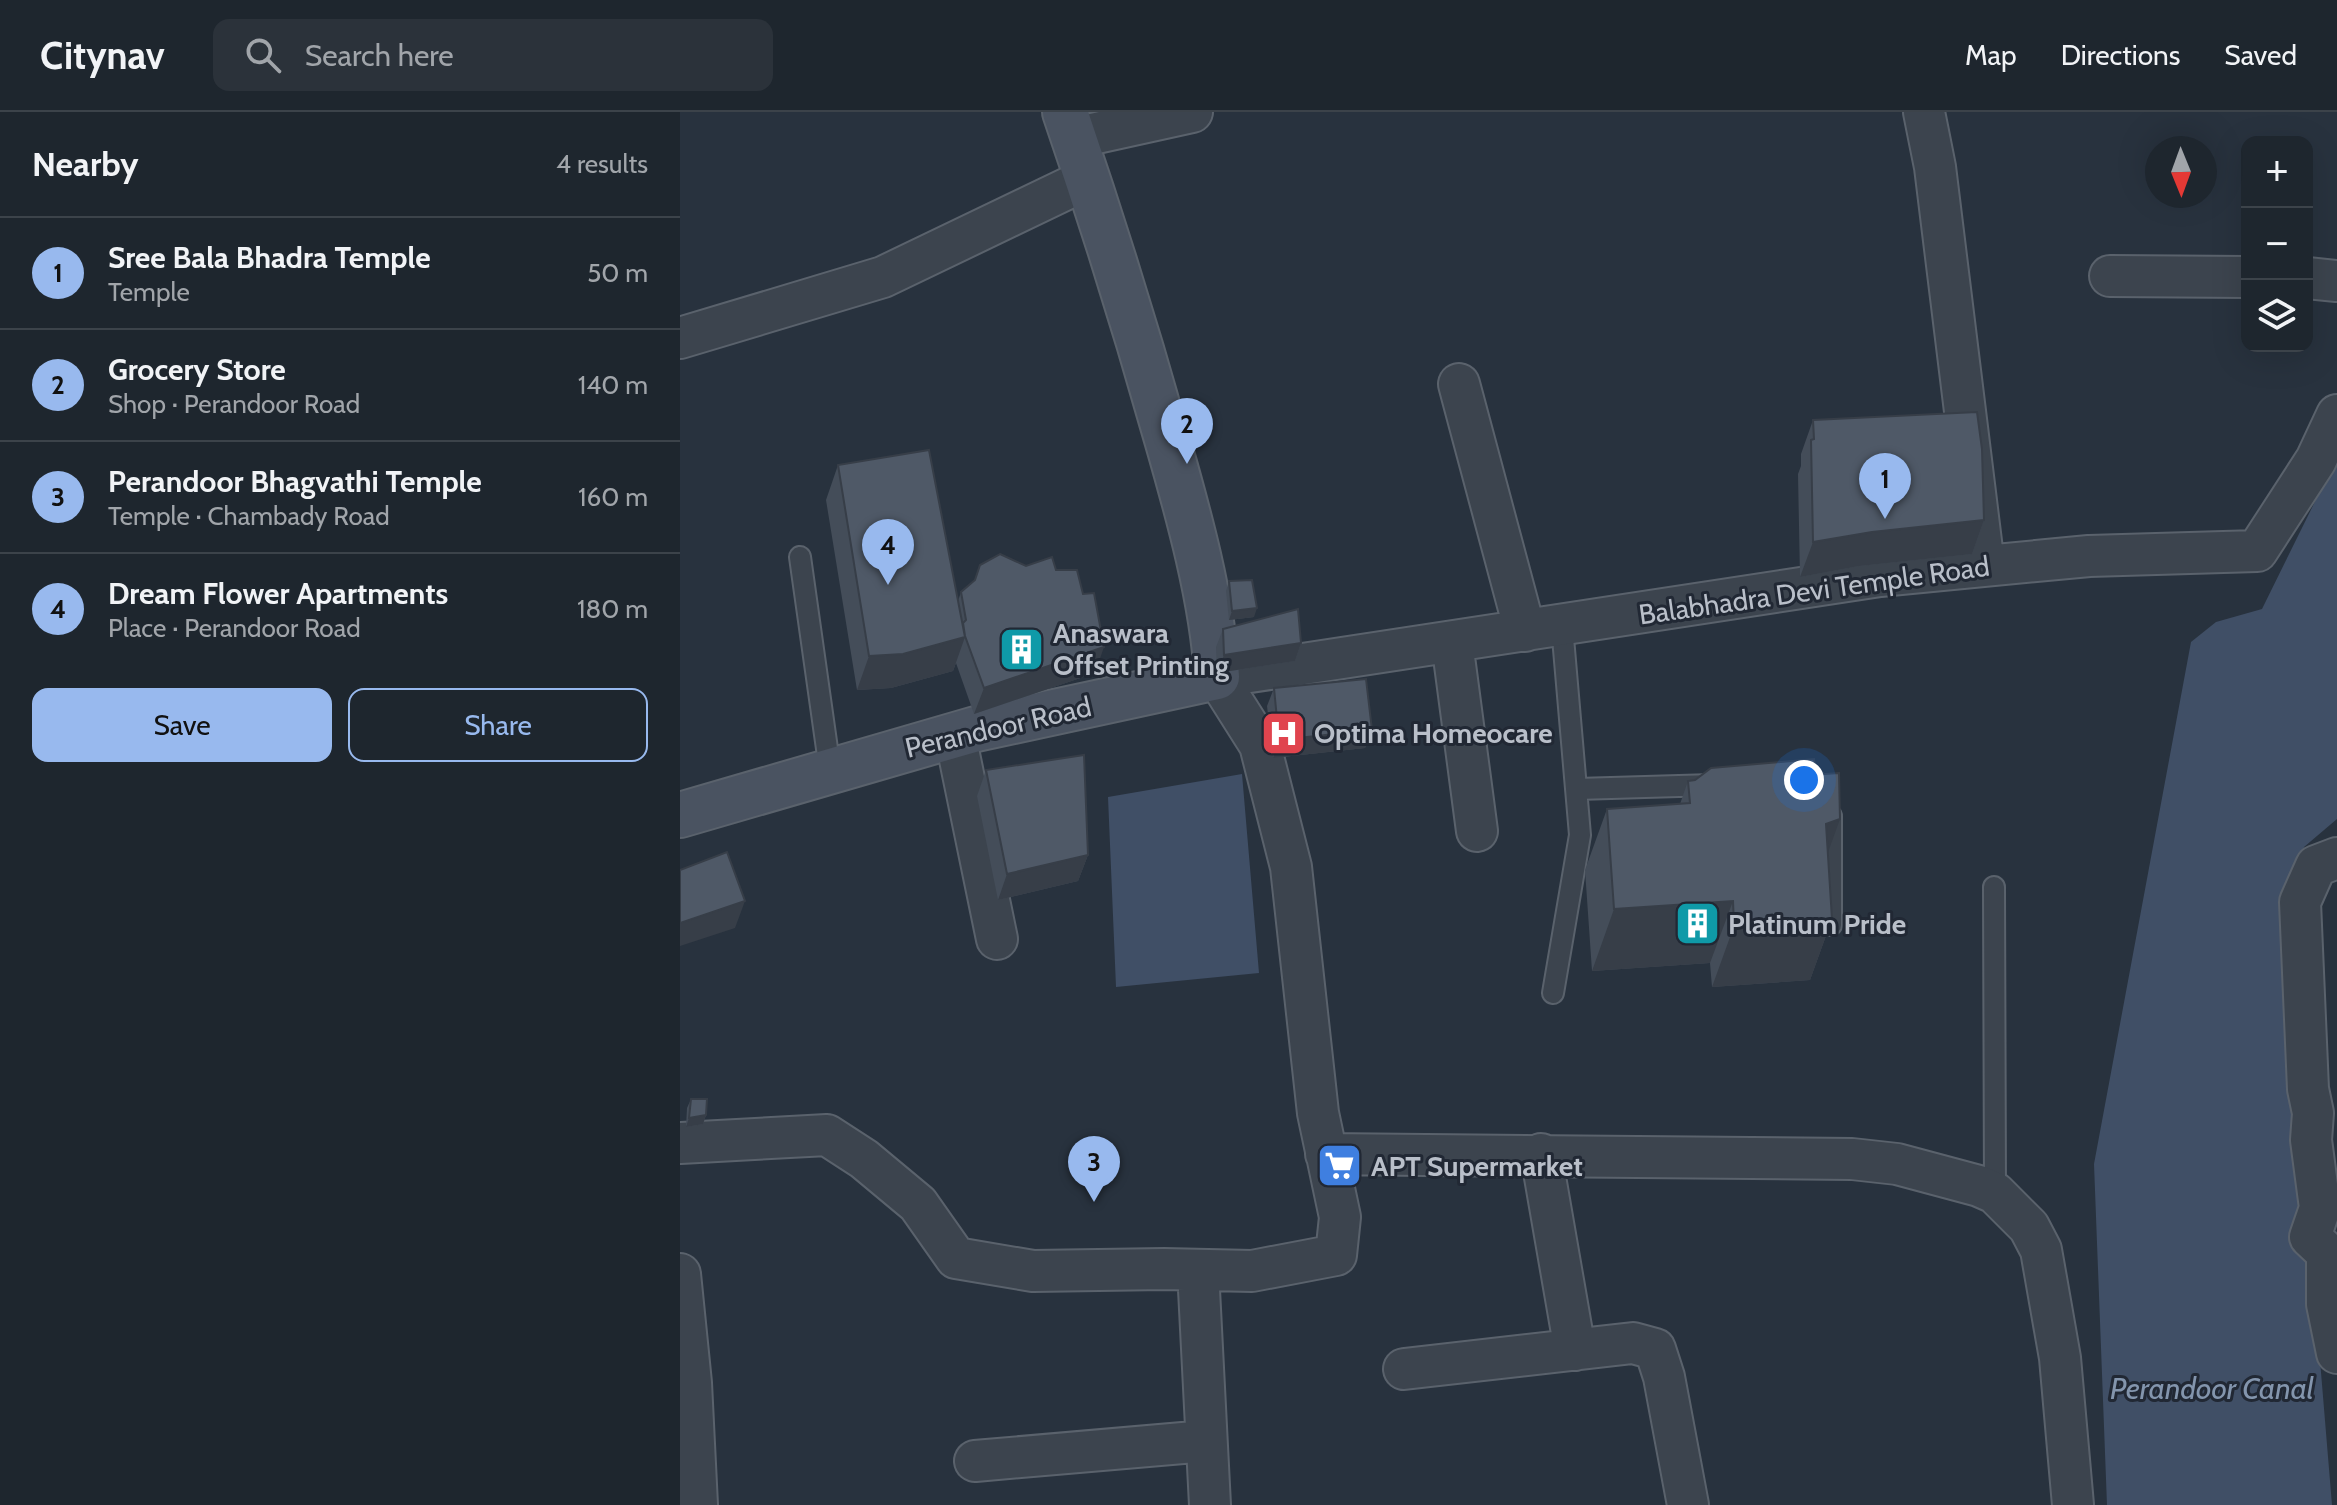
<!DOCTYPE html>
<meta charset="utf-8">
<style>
body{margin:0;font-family:Cabin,sans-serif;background:#2b323a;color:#f1f3f6}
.controls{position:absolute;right:24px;top:24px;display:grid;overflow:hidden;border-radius:16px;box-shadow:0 8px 32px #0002}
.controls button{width:72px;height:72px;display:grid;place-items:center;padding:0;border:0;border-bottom:2px solid #3c434a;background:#1e262e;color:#f1f3f6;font:40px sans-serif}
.compass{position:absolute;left:1465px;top:24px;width:72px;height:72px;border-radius:50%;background:#1e262e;box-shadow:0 8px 32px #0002;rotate:179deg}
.you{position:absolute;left:1124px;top:668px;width:28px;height:28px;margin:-20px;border:6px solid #fff;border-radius:50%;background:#1a73e8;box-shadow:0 0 0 12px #1a73e833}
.badge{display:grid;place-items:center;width:52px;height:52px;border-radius:50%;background:#98b9ee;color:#111;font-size:26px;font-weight:700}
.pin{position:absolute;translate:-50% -66px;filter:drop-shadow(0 2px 4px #0008)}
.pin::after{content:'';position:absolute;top:42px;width:28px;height:24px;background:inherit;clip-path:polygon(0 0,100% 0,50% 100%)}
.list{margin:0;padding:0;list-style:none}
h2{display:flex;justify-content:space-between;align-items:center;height:104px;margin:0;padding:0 32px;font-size:34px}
h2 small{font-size:26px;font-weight:400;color:#a1a5aa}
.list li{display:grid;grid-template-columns:52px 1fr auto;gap:24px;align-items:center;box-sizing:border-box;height:112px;padding:0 32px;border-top:2px solid #3c434a}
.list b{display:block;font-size:30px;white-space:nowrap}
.list p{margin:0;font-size:26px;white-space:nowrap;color:#a1a5aa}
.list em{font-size:26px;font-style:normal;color:#a1a5aa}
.actions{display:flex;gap:16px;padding:24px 32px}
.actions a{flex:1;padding:18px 0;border:2px solid #98b9ee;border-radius:16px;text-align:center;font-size:28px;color:#98b9ee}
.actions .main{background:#98b9ee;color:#111}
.icon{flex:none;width:44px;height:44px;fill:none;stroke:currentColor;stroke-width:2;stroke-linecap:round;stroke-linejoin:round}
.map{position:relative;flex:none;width:1657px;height:1393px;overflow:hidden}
header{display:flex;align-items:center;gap:48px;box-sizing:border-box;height:112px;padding:0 40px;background:#1e262e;border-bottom:2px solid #3c434a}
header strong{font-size:38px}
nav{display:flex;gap:44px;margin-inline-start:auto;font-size:28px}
.search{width:560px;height:72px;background:#2b323a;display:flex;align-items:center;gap:20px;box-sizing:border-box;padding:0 28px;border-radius:16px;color:#a1a5aa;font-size:30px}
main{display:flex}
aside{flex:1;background:#1e262e}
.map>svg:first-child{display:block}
.water{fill:#404f66}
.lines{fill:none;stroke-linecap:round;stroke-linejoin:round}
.service-casing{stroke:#5a626c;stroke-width:24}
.minor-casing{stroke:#5a626c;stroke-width:44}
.secondary-casing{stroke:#5a626c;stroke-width:48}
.service{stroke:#3c444e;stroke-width:20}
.minor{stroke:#3c444e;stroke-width:40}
.secondary{stroke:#4a5361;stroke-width:44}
.wall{fill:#444d59}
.shaded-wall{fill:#373e48}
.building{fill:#4f5967;stroke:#373e48;stroke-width:2}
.labels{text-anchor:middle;stroke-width:6;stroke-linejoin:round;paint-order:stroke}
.street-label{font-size:28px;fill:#b9bfc9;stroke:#212834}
.poi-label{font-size:28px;font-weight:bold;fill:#b9bfc9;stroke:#212834;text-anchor:start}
.water-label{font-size:30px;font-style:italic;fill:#8395ad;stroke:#212834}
</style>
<header>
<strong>Citynav</strong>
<div class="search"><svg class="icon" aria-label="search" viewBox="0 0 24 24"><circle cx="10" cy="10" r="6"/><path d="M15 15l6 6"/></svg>Search here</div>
<nav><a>Map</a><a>Directions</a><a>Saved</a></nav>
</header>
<main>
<aside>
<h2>Nearby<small>4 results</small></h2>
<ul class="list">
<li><span class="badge">1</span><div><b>Sree Bala Bhadra Temple</b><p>Temple</p></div><em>50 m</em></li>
<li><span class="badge">2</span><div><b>Grocery Store</b><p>Shop · Perandoor Road</p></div><em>140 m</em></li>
<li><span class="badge">3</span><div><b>Perandoor Bhagvathi Temple</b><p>Temple · Chambady Road</p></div><em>160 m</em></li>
<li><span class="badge">4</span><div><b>Dream Flower Apartments</b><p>Place · Perandoor Road</p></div><em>180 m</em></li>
</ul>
<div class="actions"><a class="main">Save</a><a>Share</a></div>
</aside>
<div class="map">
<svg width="1657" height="1393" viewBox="0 0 1657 1393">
<rect width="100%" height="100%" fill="#28323e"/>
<path class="water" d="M 1657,345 L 1657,707 L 1624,735 L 1604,814 L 1652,1393 L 1427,1393 L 1414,1052 L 1511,530 L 1536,510 L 1582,497 Z
M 562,662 L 579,861 L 436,875 L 428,685 Z"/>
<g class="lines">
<defs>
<path id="service" d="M 120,445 L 150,658
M 897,677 L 1033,673
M 1314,775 L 1315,1081
M 1151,813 L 1151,704
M 873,881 L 900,723 L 882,514"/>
<path id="minor" d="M 1244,0 L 1255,55 L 1304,454
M 394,26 L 512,0
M 1430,164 L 1567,165
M 1627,166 L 1657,169
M 0,226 L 203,165 L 407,67
M 779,272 L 845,519
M 772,530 L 797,719
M 275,623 L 317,827
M 1657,746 L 1636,754 L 1620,790 L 1628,977 L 1633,1001 L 1631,1028 L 1640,1096 L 1630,1125 L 1647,1141 L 1647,1192 L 1657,1241
M 0,1031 L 147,1023 L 184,1047 L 238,1092 L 276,1146 L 353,1159 L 484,1157 L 572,1159 L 656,1143 L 660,1105 L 638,1001 L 611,755 L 580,633 L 537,565 L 1200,464 L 1409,444 L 1577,439 L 1636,348 L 1657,303
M 646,1042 L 1172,1047 L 1217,1052 L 1299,1074 L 1315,1081 L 1349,1115 L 1361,1138 L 1380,1246 L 1393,1393
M 861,1042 L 895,1238
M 518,1158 L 530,1393
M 0,1162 L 11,1271 L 17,1393
M 724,1257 L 953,1231 L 975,1237 L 984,1265 L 1008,1393
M 295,1349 L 526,1329"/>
<path id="secondary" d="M 0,703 L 296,617 L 537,565 C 533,489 508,400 487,327 C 456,217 422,108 385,0"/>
</defs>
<use href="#service" class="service-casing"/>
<use href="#minor" class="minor-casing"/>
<use href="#secondary" class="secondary-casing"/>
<use href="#service" class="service"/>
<use href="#minor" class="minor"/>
<use href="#secondary" class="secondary"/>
</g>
<path class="wall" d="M 1133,308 L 1304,408 L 1292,442 L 1179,454 L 1120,465 L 1118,362 L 1121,354 L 1121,342 Z
M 158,353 L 278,489 L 281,480 L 294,469 L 300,453 L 415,561 L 294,602 L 276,551 L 273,559 L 211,576 L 177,578 L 146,388 Z
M 549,469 L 574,505 L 549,508 L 546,479 Z
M 543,517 L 621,531 L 615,549 L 537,561 L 536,535 Z
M 594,576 L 692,618 L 685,636 L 593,646 L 587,594 Z
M 306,658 L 408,743 L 398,769 L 318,788 L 297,684 Z
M 1008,669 L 1148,740 L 1152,807 L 1130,868 L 1032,875 L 1030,851 L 912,859 L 905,758 L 927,697 L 1000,692 Z
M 11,987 L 26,1003 L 23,1012 L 6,1015 L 7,996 Z
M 654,1036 L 668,1063 L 653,1063 L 650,1045 Z"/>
<path class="shaded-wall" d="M 1304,408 L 1292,442 L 1179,454 L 1120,465 L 1133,430 L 1192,420 Z
M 577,496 L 574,505 L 549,508 L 552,499 Z
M 285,525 L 273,559 L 211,576 L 177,578 L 189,544 Z
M 621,531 L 615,549 L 537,561 L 544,543 Z
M 424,535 L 415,561 L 294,602 L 304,576 Z
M 692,618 L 685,636 L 593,646 L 599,628 Z
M 1160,707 L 1138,768 L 1146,712 Z
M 408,743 L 398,769 L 318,788 L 327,762 Z
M 65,789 L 55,816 L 0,834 L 0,811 Z
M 1053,789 L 1030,851 L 912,859 L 934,797 Z
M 1152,807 L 1130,868 L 1032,875 L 1054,814 Z
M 26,1003 L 23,1012 L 6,1015 L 9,1006 Z
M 657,1054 L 671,1054 L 668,1063 L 653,1063 Z"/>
<path class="building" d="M 1297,300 L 1302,337 L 1304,408 L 1192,420 L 1133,430 L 1131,328 L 1134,327 L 1133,308 Z
M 249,338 L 285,525 L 223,542 L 189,544 L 158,353 Z
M 320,442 L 346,454 L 372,445 L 376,458 L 397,458 L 403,482 L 414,481 L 424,535 L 304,576 L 285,524 L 283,511 L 286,508 L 281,480 L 295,468 L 300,453 Z
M 572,468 L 577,496 L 552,499 L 549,469 Z
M 618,497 L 621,531 L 544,543 L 543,517 Z
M 686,567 L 692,618 L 599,628 L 594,576 Z
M 404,643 L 408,743 L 327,762 L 306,658 Z
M 1134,647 L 1135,654 L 1144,662 L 1159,661 L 1160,707 L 1146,712 L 1152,807 L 1054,814 L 1053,789 L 934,797 L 927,697 L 1010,691 L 1008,669 L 1015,668 L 1031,656 Z
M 47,740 L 65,789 L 0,811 L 0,758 Z
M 11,987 L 27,987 L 26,1003 L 9,1006 Z
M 673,1035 L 671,1054 L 657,1054 L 654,1036 Z"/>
<defs>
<symbol id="building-square" viewBox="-11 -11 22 22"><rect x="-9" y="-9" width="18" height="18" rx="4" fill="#0f9aa8" stroke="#212834"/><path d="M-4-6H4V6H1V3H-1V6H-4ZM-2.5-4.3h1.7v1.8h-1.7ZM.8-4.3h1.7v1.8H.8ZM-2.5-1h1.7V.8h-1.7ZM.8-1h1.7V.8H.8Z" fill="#fff"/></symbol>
<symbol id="hospital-square" viewBox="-11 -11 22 22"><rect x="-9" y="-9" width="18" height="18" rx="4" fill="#e0444e" stroke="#212834"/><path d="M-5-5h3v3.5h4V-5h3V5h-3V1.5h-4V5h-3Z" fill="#fff"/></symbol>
<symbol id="supermarket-square" viewBox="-11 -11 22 22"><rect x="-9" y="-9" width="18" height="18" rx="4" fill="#3f7fe0" stroke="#212834"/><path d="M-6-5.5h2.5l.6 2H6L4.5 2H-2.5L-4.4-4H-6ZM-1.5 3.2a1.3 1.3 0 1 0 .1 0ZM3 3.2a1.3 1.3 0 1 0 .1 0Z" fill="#fff"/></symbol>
</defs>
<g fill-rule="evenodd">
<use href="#building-square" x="316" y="512" width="51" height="51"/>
<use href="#hospital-square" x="578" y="596" width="51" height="51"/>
<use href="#building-square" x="992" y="786" width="51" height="51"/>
<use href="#supermarket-square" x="634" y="1028" width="51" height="51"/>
</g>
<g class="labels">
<g class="street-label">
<text transform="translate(1134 478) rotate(-8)" y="10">Balabhadra Devi Temple Road</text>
<text transform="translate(318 615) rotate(-13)" y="10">Perandoor Road</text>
</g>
<g class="poi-label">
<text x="373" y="531">Anaswara<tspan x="373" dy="32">Offset Printing</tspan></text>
<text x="634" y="631">Optima Homeocare</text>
<text x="1048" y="822">Platinum Pride</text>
<text x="691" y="1064">APT Supermarket</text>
</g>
<g class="water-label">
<text x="1532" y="1287">Perandoor Canal</text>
</g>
</g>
</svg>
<div class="controls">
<button>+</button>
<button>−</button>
<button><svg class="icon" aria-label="layers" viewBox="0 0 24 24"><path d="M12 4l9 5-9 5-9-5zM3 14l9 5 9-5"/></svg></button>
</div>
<svg class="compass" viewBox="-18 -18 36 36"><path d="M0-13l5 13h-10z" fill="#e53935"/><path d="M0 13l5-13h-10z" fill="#a1a5aa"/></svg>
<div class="you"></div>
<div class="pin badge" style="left:1205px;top:407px">1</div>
<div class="pin badge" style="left:507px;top:352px">2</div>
<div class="pin badge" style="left:414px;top:1090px">3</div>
<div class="pin badge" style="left:208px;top:473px">4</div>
</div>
</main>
